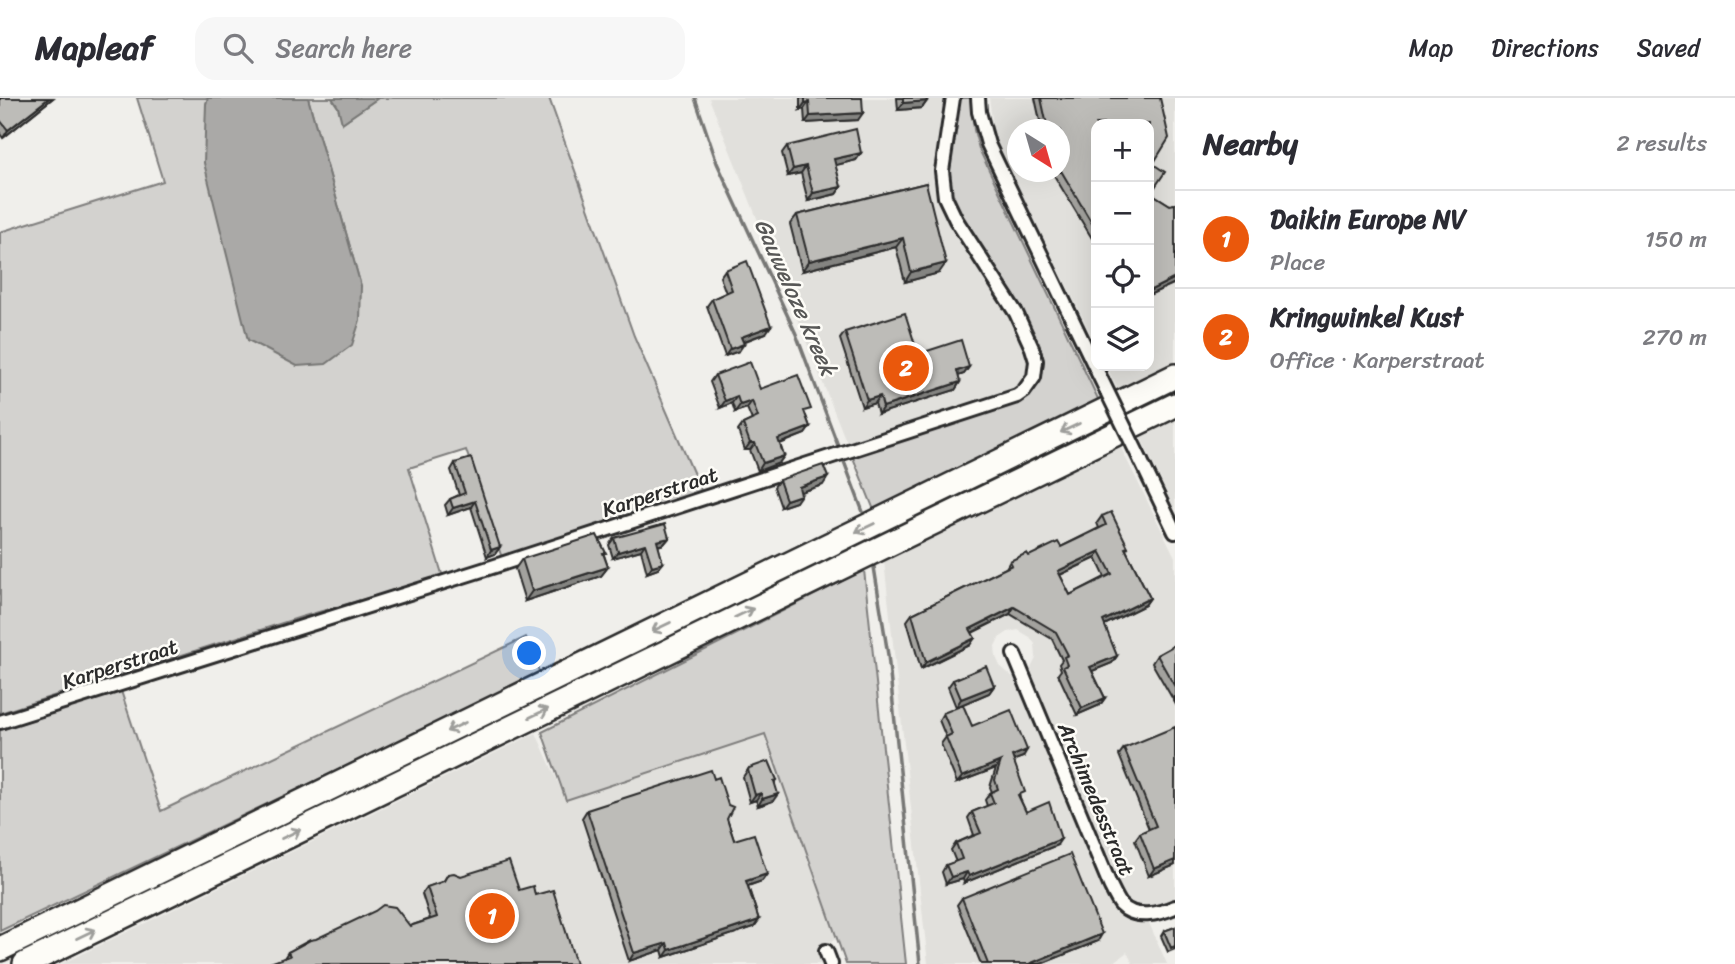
<!DOCTYPE html>
<meta charset="utf-8">
<style>
body{margin:0;font-family:Sriracha,sans-serif;background:#f7f7f7;color:#2b2b33}
.controls{position:absolute;right:21px;top:21px;display:grid;overflow:hidden;border-radius:14px;box-shadow:0 7px 28px #0002}
.controls button{width:63px;height:63px;display:grid;place-items:center;padding:0;border:0;border-bottom:2px solid #e1e1e2;background:#fff;color:#2b2b33;font:35px sans-serif}
.compass{position:absolute;left:1007px;top:21px;width:63px;height:63px;border-radius:50%;background:#fff;box-shadow:0 7px 28px #0002;rotate:143deg}
.you{position:absolute;left:530px;top:556px;width:24px;height:24px;margin:-18px;border:5px solid #fff;border-radius:50%;background:#1a73e8;box-shadow:0 0 0 10px #1a73e833}
.badge{display:grid;place-items:center;width:46px;height:46px;border-radius:50%;background:#ea580c;color:#fff;font-size:23px;font-weight:700}
.pin{position:absolute;translate:-50% -50%;border:4px solid #fff;box-shadow:0 2px 7px #0006}
.list{margin:0;padding:0;list-style:none}
h2{display:flex;justify-content:space-between;align-items:center;height:91px;margin:0;padding:0 28px;font-size:30px}
h2 small{font-size:23px;font-weight:400;color:#7c7c81}
.list li{display:grid;grid-template-columns:46px 1fr auto;gap:21px;align-items:center;box-sizing:border-box;height:98px;padding:0 28px;border-top:2px solid #e1e1e2}
.list b{display:block;font-size:26px;white-space:nowrap}
.list p{margin:0;font-size:23px;white-space:nowrap;color:#7c7c81}
.list em{font-size:23px;font-style:normal;color:#7c7c81}
.icon{flex:none;width:38px;height:38px;fill:none;stroke:currentColor;stroke-width:2;stroke-linecap:round;stroke-linejoin:round}
.map{position:relative;flex:none;width:1175px;height:866px;overflow:hidden}
header{display:flex;align-items:center;gap:42px;box-sizing:border-box;height:98px;padding:0 35px;background:#fff;border-bottom:2px solid #e1e1e2}
header strong{font-size:33px}
nav{display:flex;gap:38px;margin-inline-start:auto;font-size:24px}
.search{width:490px;height:63px;background:#f7f7f7;display:flex;align-items:center;gap:18px;box-sizing:border-box;padding:0 24px;border-radius:21px;color:#7c7c81;font-size:26px}
main{display:flex}
aside{flex:1;background:#fff}
.map>svg:first-child{display:block}
.built{fill:#e1e0dc;fill-rule:evenodd}
.green{fill:#d3d2cf;stroke:#7f7e7d;stroke-width:2}
.water{fill:#aaa9a7;stroke:#777775;stroke-width:2}
.lines{fill:none;stroke-linecap:round;stroke-linejoin:round}
.stream{stroke:#777775;stroke-width:3.5}
.street-casing{stroke:#2b2b2b;stroke-width:18}
.highway-casing{stroke:#2b2b2b;stroke-width:28}
.street{stroke:#fdfcf7;stroke-width:12}
.highway{stroke:#fdfcf7;stroke-width:23}
.street-bridge-casing{stroke:#2b2b2b;stroke-width:18;stroke-linecap:butt}
.street-bridge{stroke:#fdfcf7;stroke-width:12}
.wall{fill:#a3a29e;stroke:#2b2b2b;stroke-width:2;fill-rule:evenodd}
.shaded-wall{fill:#848481;stroke:#2b2b2b;stroke-width:2}
.building{fill:#bdbcb8;stroke:#2b2b2b;stroke-width:2;fill-rule:evenodd}
.oneway{stroke:#9e9e9b}
.labels{text-anchor:middle;stroke-width:5;stroke-linejoin:round;paint-order:stroke}
.street-label{font-size:21px;fill:#2b2b2b;stroke:#fdfcf7}
.water-label{font-size:23px;font-style:italic;fill:#575756;stroke:#fdfcf7}
</style>
<header>
<strong>Mapleaf</strong>
<div class="search"><svg class="icon" aria-label="search" viewBox="0 0 24 24"><circle cx="10" cy="10" r="6"/><path d="M15 15l6 6"/></svg>Search here</div>
<nav><a>Map</a><a>Directions</a><a>Saved</a></nav>
</header>
<main>
<div class="map">
<svg width="1175" height="866" viewBox="0 0 1175 866">
<rect width="100%" height="100%" fill="#f0efeb"/>
<filter id="ink" filterUnits="userSpaceOnUse"><feTurbulence type="fractalNoise" baseFrequency=".0143" numOctaves="2"/><feDisplacementMap in="SourceGraphic" scale="14" xChannelSelector="R" yChannelSelector="G"/><feConvolveMatrix kernelMatrix="1 2 1 2 8 2 1 2 1" color-interpolation-filters="sRGB"/></filter>
<g filter="url(#ink)">
<path class="built" d="M 709,0 L 947,0 L 1008,212 L 1028,251 L 1031,264 L 1030,279 L 1022,290 L 848,348 Z
M 989,0 L 1175,0 L 1175,267 L 1120,295 L 1106,268 L 1149,268 L 1149,26 L 1096,26 L 1096,247 L 1018,88 L 994,36 ZM 1018,32 L 1060,32 L 1060,74 L 1018,74 Z
M 1175,319 L 1175,412 L 1139,336 Z
M 1119,346 L 1175,459 L 1175,804 L 1157,811 L 1148,811 L 1127,803 L 1120,793 L 1033,580 L 1031,570 L 1036,560 L 1035,546 L 1030,539 L 1018,532 L 1008,534 L 999,540 L 995,548 L 996,559 L 1000,568 L 1020,585 L 1105,793 L 1119,814 L 1149,825 L 1167,866 L 1133,866 L 1127,854 L 1112,866 L 928,866 L 884,463 L 984,411 Z
M 536,635 L 566,702 L 765,636 L 838,841 L 820,846 L 825,866 L 61,866 Z"/>
<path class="green" d="M 137,0 L 208,0 L 206,6 L 248,242 L 270,252 L 361,188 L 308,0 L 332,0 L 338,9 L 343,24 L 378,0 L 549,0 L 634,238 L 702,395 L 502,460 L 466,352 L 409,370 L 443,479 L 301,519 L 0,615 L 0,134 L 163,83 Z
M 958,0 L 971,0 L 974,32 L 979,51 L 1100,305 L 874,412 L 852,357 L 1023,301 C 1036,290 1040,278 1040,261 L 951,101 L 947,84 Z
M 864,472 L 906,866 L 846,866 L 765,636 L 566,702 L 542,634 Z
M 526,539 L 540,576 L 0,833 L 0,632 L 121,593 L 161,713 Z"/>
<path class="water" d="M 208,0 L 308,0 L 361,188 L 360,222 L 352,247 L 326,266 L 297,268 L 248,242 L 204,65 L 206,6 Z
M 332,0 L 378,0 L 342,25 L 338,9 Z"/>
<g class="lines">
<path class="stream" d="M 695,0 L 717,65 L 796,236 L 863,414
M 874,469 L 888,557 L 920,866"/>
<defs>
<path id="street" d="M 978,0 L 979,14 L 988,46 L 1098,275
M 1141,363 L 1175,434
M 1014,556 L 1110,787 C 1113,793 1117,802 1121,807 C 1135,822 1159,816 1175,809
M 0,624 L 495,468 L 1017,298 L 1024,293 L 1034,279 L 1036,263 L 1032,250 L 1016,215 L 956,122 L 945,99 L 942,73 L 953,0
M 826,853 L 831,866"/>
<path id="highway" d="M 0,851 L 1175,278
M 25,866 L 1175,307"/>
</defs>
<use href="#street" class="street-casing"/>
<use href="#highway" class="highway-casing"/>
<use href="#street" class="street"/>
<use href="#highway" class="highway"/>
<defs>
<path id="street-bridge" d="M 1098,275 L 1141,363"/>
</defs>
<use href="#street-bridge" class="street-bridge-casing"/>
<use href="#street-bridge" class="street-bridge"/>
</g>
<path class="wall" d="M 0,0 L 53,0 L 3,40 L 0,36 Z
M 800,0 L 862,0 L 858,22 L 805,25 L 804,11 L 800,12 Z
M 897,0 L 926,0 L 927,3 L 922,10 L 898,12 Z
M 1035,0 L 1160,0 L 1153,66 L 1151,95 L 1170,107 L 1175,106 L 1175,185 L 1149,197 L 1149,26 L 1096,26 L 1096,147 L 1052,74 L 1060,74 L 1060,32 L 1042,32 Z
M 787,48 L 861,55 L 856,62 L 835,67 L 841,89 L 836,96 L 808,103 L 801,75 L 788,78 L 782,55 Z
M 926,85 L 939,175 L 905,184 L 896,149 L 802,173 L 790,126 L 797,117 Z
M 725,172 L 766,235 L 743,244 L 739,253 L 725,258 L 707,208 L 712,201 L 726,195 L 720,179 Z
M 845,234 L 918,256 L 969,269 L 964,276 L 958,278 L 960,284 L 955,292 L 878,316 L 875,305 L 862,309 L 840,241 Z
M 715,277 L 760,291 L 806,318 L 810,329 L 805,336 L 780,346 L 784,358 L 779,365 L 758,373 L 750,352 L 745,352 L 738,333 L 743,326 L 752,322 L 747,310 L 735,314 L 732,305 L 720,310 L 710,284 Z
M 455,365 L 500,449 L 495,456 L 487,459 L 471,409 L 448,417 L 445,407 L 450,401 L 459,397 L 451,372 Z
M 779,382 L 823,387 L 800,394 L 796,404 L 781,409 L 774,389 Z
M 1102,418 L 1128,449 L 1126,452 L 1150,500 L 1145,507 L 1104,527 L 1117,558 L 1112,565 L 1092,573 L 1105,600 L 1100,607 L 1077,617 L 1058,576 L 1061,572 L 1059,566 L 1062,562 L 1052,541 L 1010,516 L 972,535 L 970,547 L 921,571 L 907,523 L 912,516 L 1006,470 L 1010,463 L 1061,449 L 1099,430 L 1097,425 ZM 1096,460 L 1105,479 L 1070,497 L 1060,477 Z
M 614,440 L 669,440 L 664,446 L 658,448 L 663,465 L 658,471 L 647,475 L 641,452 L 613,460 L 609,447 Z
M 604,457 L 608,469 L 601,478 L 525,503 L 515,471 L 522,461 Z
M 1175,547 L 1175,605 L 1152,565 L 1157,557 Z
M 953,582 L 994,588 L 989,595 L 956,609 L 948,589 Z
M 943,615 L 972,628 L 1023,659 L 1014,662 L 1020,701 L 1026,714 L 1057,747 L 964,785 L 963,781 L 946,786 L 942,774 L 946,767 L 956,764 L 951,752 L 956,745 L 974,737 L 968,720 L 972,714 L 987,708 L 985,702 L 990,695 L 992,694 L 990,689 L 996,670 L 957,685 L 941,646 L 946,639 L 939,622 Z
M 1124,650 L 1175,767 L 1149,778 L 1135,742 L 1140,735 L 1149,731 L 1119,657 Z
M 749,670 L 777,682 L 775,685 L 773,703 L 758,708 L 756,702 L 750,704 L 743,679 Z
M 587,712 L 727,721 L 734,742 L 767,776 L 762,783 L 748,788 L 759,822 L 754,829 L 664,859 L 662,852 L 629,863 L 582,720 Z
M 448,776 L 461,778 L 535,797 L 576,866 L 270,866 L 284,860 L 288,854 L 410,828 L 430,821 L 422,796 L 427,789 L 443,784 Z
M 962,800 L 1098,843 L 1041,866 L 981,866 L 957,807 Z
M 1175,829 L 1175,851 L 1168,854 L 1161,838 L 1164,833 Z"/>
<path class="shaded-wall" d="M 49,0 L 53,0 L 3,40 L 8,32 Z
M 927,3 L 922,10 L 898,12 L 903,5 Z
M 809,4 L 804,11 L 800,12 L 805,5 Z
M 863,15 L 858,22 L 805,25 L 810,18 Z
M 861,55 L 856,62 L 829,69 L 834,61 Z
M 806,68 L 801,75 L 788,78 L 793,71 Z
M 841,89 L 836,96 L 808,103 L 813,95 Z
M 903,140 L 896,149 L 802,173 L 809,163 Z
M 946,165 L 939,175 L 905,184 L 911,174 Z
M 1175,180 L 1175,185 L 1149,197 L 1149,193 Z
M 771,228 L 766,235 L 736,246 L 741,239 Z
M 744,246 L 739,253 L 725,258 L 730,251 Z
M 969,269 L 964,276 L 952,280 L 957,273 Z
M 960,284 L 955,292 L 878,316 L 883,309 Z
M 737,298 L 732,305 L 720,310 L 725,303 Z
M 880,298 L 875,305 L 862,309 L 867,302 Z
M 752,303 L 747,310 L 735,314 L 740,307 Z
M 810,329 L 805,336 L 773,348 L 778,341 Z
M 750,345 L 755,345 L 750,352 L 745,352 Z
M 784,358 L 779,365 L 758,373 L 763,365 Z
M 828,379 L 823,387 L 794,396 L 799,389 Z
M 801,397 L 796,404 L 781,409 L 786,402 Z
M 475,403 L 471,409 L 448,417 L 453,410 Z
M 669,440 L 664,446 L 652,449 L 657,443 Z
M 645,446 L 641,452 L 613,460 L 618,454 Z
M 500,449 L 495,456 L 487,459 L 491,452 Z
M 1100,453 L 1096,460 L 1053,480 L 1058,473 Z
M 663,465 L 658,471 L 647,475 L 652,468 Z
M 608,469 L 601,478 L 525,503 L 532,493 Z
M 1150,500 L 1145,507 L 1098,530 L 1103,523 Z
M 1014,509 L 1010,516 L 965,538 L 970,531 Z
M 975,540 L 970,547 L 921,571 L 926,564 Z
M 1117,558 L 1112,565 L 1085,576 L 1090,569 Z
M 994,588 L 989,595 L 956,609 L 961,601 Z
M 1105,600 L 1100,607 L 1077,617 L 1082,610 Z
M 1027,652 L 1023,659 L 1007,665 L 1012,658 Z
M 1001,663 L 996,670 L 957,685 L 962,679 Z
M 761,695 L 756,702 L 750,704 L 755,697 Z
M 778,696 L 773,703 L 758,708 L 762,701 Z
M 1061,741 L 1057,747 L 964,785 L 969,778 Z
M 1175,762 L 1175,767 L 1149,778 L 1154,771 Z
M 967,774 L 963,781 L 946,786 L 951,779 Z
M 767,776 L 762,783 L 741,790 L 746,783 Z
M 759,822 L 754,829 L 664,859 L 669,852 Z
M 1102,836 L 1098,843 L 1041,866 L 1029,866 Z
M 667,845 L 662,852 L 629,863 L 634,855 Z"/>
<path class="building" d="M 0,0 L 49,0 L 8,32 L 0,22 Z
M 805,0 L 862,0 L 863,15 L 810,18 L 809,4 L 805,5 Z
M 903,0 L 926,0 L 927,3 L 903,5 Z
M 1041,0 L 1160,0 L 1169,40 L 1153,66 L 1165,74 L 1151,95 L 1170,107 L 1175,106 L 1175,180 L 1149,193 L 1149,26 L 1096,26 L 1096,132 L 1060,71 L 1060,32 L 1048,32 Z
M 856,31 L 861,55 L 834,61 L 841,89 L 813,95 L 806,68 L 793,71 L 787,48 Z
M 926,85 L 946,165 L 911,174 L 903,140 L 809,163 L 797,117 Z
M 747,163 L 771,228 L 741,239 L 744,246 L 730,251 L 712,201 L 732,192 L 725,172 Z
M 905,215 L 918,256 L 961,242 L 969,269 L 957,273 L 960,284 L 883,309 L 880,298 L 867,302 L 845,234 Z
M 750,264 L 760,291 L 798,277 L 811,311 L 804,313 L 810,329 L 778,341 L 784,358 L 763,365 L 755,345 L 750,345 L 743,326 L 758,319 L 752,303 L 740,307 L 737,298 L 725,303 L 715,277 Z
M 471,360 L 500,449 L 491,452 L 475,403 L 453,410 L 450,401 L 465,395 L 455,365 Z
M 823,367 L 828,379 L 799,389 L 801,397 L 786,402 L 779,382 Z
M 1111,414 L 1128,449 L 1125,450 L 1150,500 L 1103,523 L 1117,558 L 1090,569 L 1105,600 L 1082,610 L 1063,569 L 1067,567 L 1064,559 L 1068,557 L 1056,534 L 1014,509 L 970,531 L 975,540 L 926,564 L 912,516 L 1012,467 L 1010,463 L 1027,455 L 1029,458 L 1058,444 L 1061,449 L 1092,434 L 1106,427 L 1102,418 ZM 1100,453 L 1112,476 L 1070,497 L 1058,473 Z
M 665,426 L 669,440 L 657,443 L 663,465 L 652,468 L 645,446 L 618,454 L 614,440 Z
M 597,437 L 606,455 L 603,455 L 608,469 L 532,493 L 522,461 Z
M 1175,547 L 1175,589 L 1157,557 Z
M 986,568 L 994,588 L 961,601 L 953,582 Z
M 963,607 L 972,628 L 1011,612 L 1027,652 L 1012,658 L 1025,694 L 1018,697 L 1026,714 L 1049,704 L 1061,741 L 969,778 L 967,774 L 951,779 L 946,767 L 962,761 L 956,745 L 981,735 L 972,714 L 994,705 L 990,695 L 998,691 L 995,682 L 1001,663 L 962,679 L 946,639 L 952,636 L 943,615 Z
M 1175,629 L 1175,762 L 1154,771 L 1140,735 L 1156,728 L 1124,650 Z
M 769,663 L 777,682 L 774,683 L 778,696 L 762,701 L 761,695 L 755,697 L 748,672 L 749,670 Z
M 711,672 L 714,681 L 719,679 L 728,707 L 733,709 L 727,721 L 734,742 L 754,736 L 767,776 L 746,783 L 759,822 L 669,852 L 667,845 L 634,855 L 587,712 Z
M 1070,756 L 1102,836 L 1029,866 L 988,866 L 962,800 Z
M 509,763 L 519,792 L 533,788 L 535,797 L 553,792 L 576,866 L 271,866 L 270,865 L 290,858 L 288,854 L 310,842 L 316,841 L 375,813 L 383,807 L 395,809 L 410,828 L 437,819 L 427,789 L 444,783 L 448,776 L 454,775 L 461,778 Z
M 1175,829 L 1175,848 L 1171,850 L 1164,833 Z"/>
<defs><path id="oneway-shaft" d="M-6 0H5M1.5-3L5.5 0L1.5 3" fill="none" stroke-width="1.6" stroke-linecap="round" stroke-linejoin="round" transform="scale(1.75)"/></defs>
<g class="oneway">
<use href="#oneway-shaft" transform="translate(1070 330) rotate(154)"/>
<use href="#oneway-shaft" transform="translate(865 430) rotate(154)"/>
<use href="#oneway-shaft" transform="translate(744 515) rotate(-26)"/>
<use href="#oneway-shaft" transform="translate(661 529) rotate(154)"/>
<use href="#oneway-shaft" transform="translate(539 615) rotate(-26)"/>
<use href="#oneway-shaft" transform="translate(456 629) rotate(154)"/>
<use href="#oneway-shaft" transform="translate(291 736) rotate(-26)"/>
<use href="#oneway-shaft" transform="translate(86 836) rotate(-26)"/>
</g>
</g>
<g class="labels">
<g class="street-label">
<text transform="translate(660 394) rotate(-18)" y="7">Karperstraat</text>
<text transform="translate(120 566) rotate(-18)" y="7">Karperstraat</text>
<text transform="translate(1096 701) rotate(67)" y="7">Archimedesstraat</text>
</g>
<g class="water-label">
<text transform="translate(796 199) rotate(66)" y="8">Gauweloze kreek</text>
</g>
</g>
</svg>
<div class="controls">
<button>+</button>
<button>−</button>
<button><svg class="icon" aria-label="locate" viewBox="0 0 24 24"><circle cx="12" cy="12" r="6"/><path d="M12 2v4M12 18v4M2 12h4M18 12h4"/></svg></button>
<button><svg class="icon" aria-label="layers" viewBox="0 0 24 24"><path d="M12 4l9 5-9 5-9-5zM3 14l9 5 9-5"/></svg></button>
</div>
<svg class="compass" viewBox="-18 -18 36 36"><path d="M0-13l5 13h-10z" fill="#e53935"/><path d="M0 13l5-13h-10z" fill="#7c7c81"/></svg>
<div class="you"></div>
<div class="pin badge" style="left:492px;top:818px">1</div>
<div class="pin badge" style="left:906px;top:270px">2</div>
</div>
<aside>
<h2>Nearby<small>2 results</small></h2>
<ul class="list">
<li><span class="badge">1</span><div><b>Daikin Europe NV</b><p>Place</p></div><em>150 m</em></li>
<li><span class="badge">2</span><div><b>Kringwinkel Kust</b><p>Office · Karperstraat</p></div><em>270 m</em></li>
</ul>
</aside>
</main>
